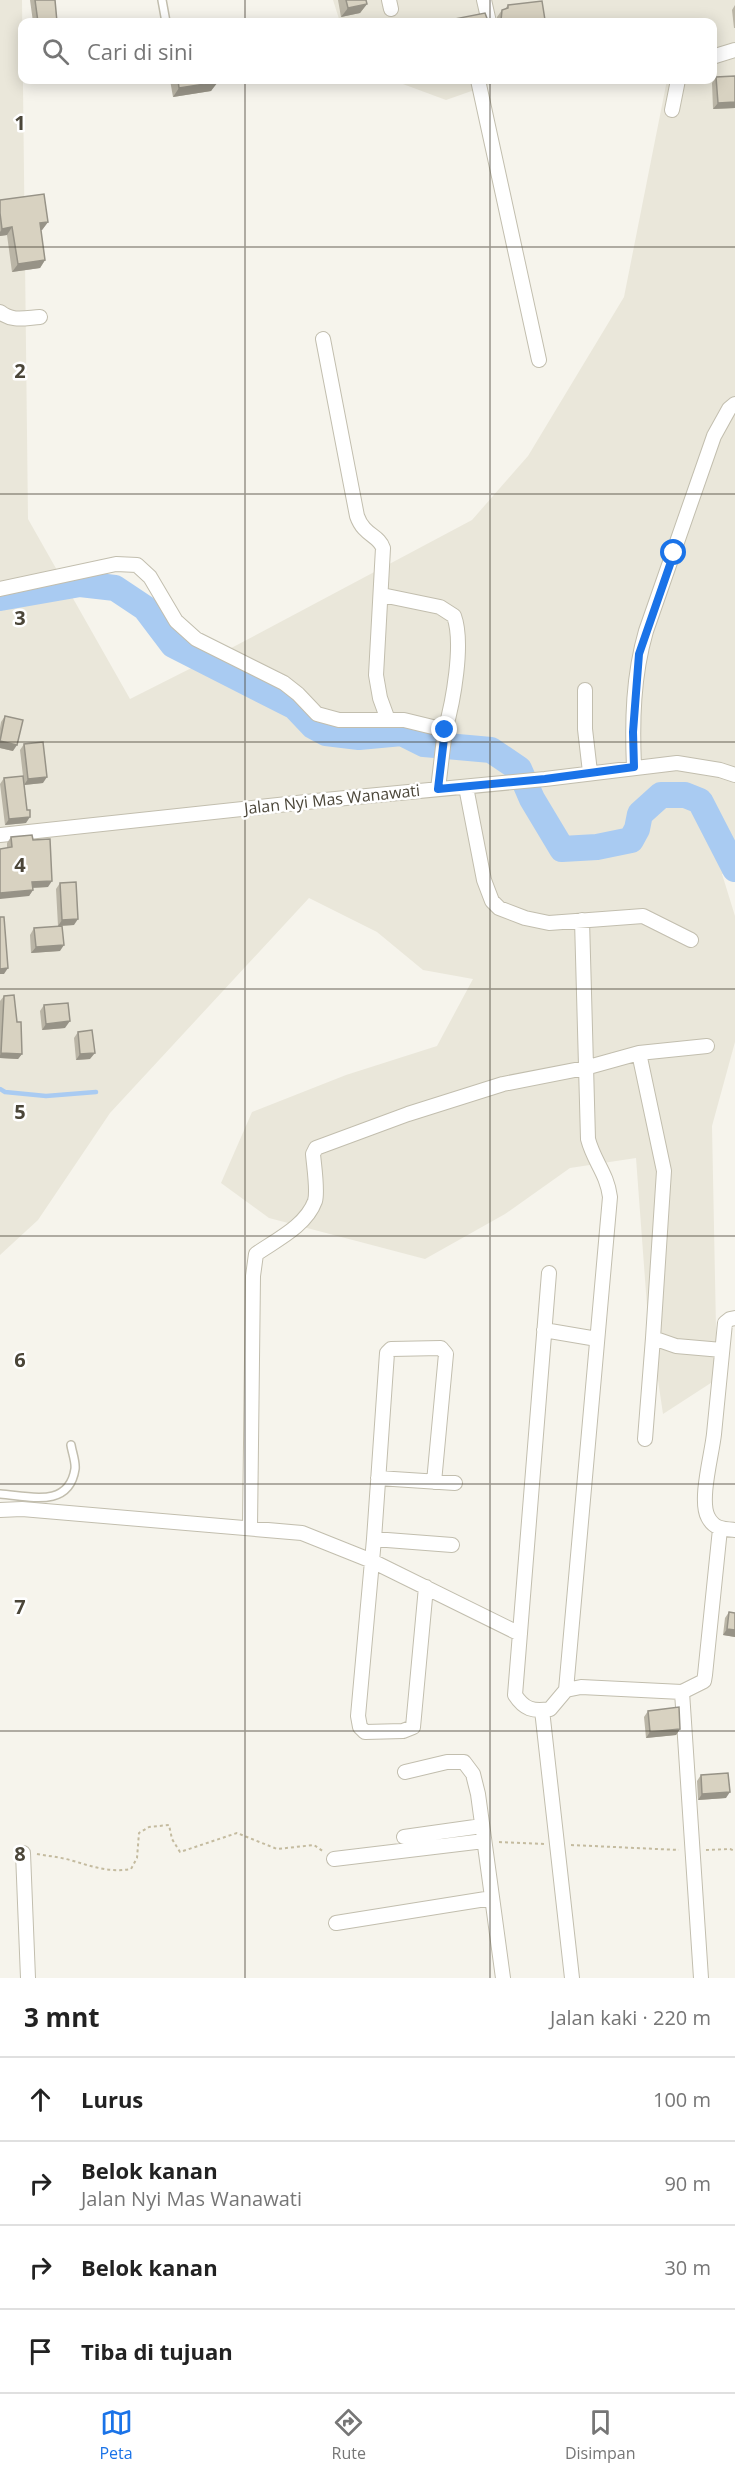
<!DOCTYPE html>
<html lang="id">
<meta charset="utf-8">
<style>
body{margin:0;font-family:"Open Sans",sans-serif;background:#f6f6f6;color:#222}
.stop{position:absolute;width:18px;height:18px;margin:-14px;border:4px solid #1a73e8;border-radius:50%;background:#fff}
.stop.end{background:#1a73e8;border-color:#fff;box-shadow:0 2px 6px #0008}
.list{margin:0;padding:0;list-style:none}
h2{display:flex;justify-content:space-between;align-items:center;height:78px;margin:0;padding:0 24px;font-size:26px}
h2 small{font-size:20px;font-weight:400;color:#767676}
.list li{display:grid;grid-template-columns:39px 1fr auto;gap:18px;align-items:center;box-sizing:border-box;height:84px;padding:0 24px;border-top:2px solid #e0e0e0}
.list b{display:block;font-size:22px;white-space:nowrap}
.list p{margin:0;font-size:20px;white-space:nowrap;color:#767676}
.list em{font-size:20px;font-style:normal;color:#767676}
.icon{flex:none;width:33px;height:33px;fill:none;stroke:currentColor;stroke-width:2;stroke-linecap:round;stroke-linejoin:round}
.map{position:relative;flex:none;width:735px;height:1978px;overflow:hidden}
.search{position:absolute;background:#fff;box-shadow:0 3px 15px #0003;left:18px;right:18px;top:18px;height:66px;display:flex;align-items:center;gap:15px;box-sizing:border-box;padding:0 21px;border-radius:12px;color:#767676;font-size:22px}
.sheet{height:414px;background:#fff}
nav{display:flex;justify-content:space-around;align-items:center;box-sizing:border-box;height:84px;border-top:2px solid #e0e0e0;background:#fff;font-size:16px;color:#767676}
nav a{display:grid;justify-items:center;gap:3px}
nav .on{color:#1a73e8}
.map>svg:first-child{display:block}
.residential{fill:#eae7da}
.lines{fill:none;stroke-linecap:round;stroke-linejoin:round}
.stream{stroke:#a9cbf2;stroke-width:4.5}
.river{stroke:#a9cbf2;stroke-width:26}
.service-casing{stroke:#c2beae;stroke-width:10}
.minor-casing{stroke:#c2beae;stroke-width:16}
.path{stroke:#c4bb9f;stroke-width:2;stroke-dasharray:3 3;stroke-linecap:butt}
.service{stroke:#fff;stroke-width:7}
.minor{stroke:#fff;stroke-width:14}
.wall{fill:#bab5a6}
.shaded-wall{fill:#979387}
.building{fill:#d8d2c1;stroke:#979387;stroke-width:1.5}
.route{stroke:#1a73e8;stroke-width:8}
.grid{fill:none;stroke:#4b4639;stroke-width:1.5;stroke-opacity:0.55}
.labels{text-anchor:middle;stroke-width:5;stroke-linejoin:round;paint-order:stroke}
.street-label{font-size:16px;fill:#4b4639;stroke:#fff}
.grid-label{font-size:20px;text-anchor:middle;font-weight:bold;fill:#4b4639;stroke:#fff;stroke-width:5;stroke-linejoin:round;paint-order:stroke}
</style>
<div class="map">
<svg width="735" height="1978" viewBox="0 0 735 1978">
<rect width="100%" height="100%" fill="#f6f4ec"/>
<path class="residential" d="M 0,0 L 22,0 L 28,519 L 130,699 L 237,645 L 472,520 L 528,456 L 624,297 L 667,80 L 712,80 L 712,22 L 340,22 L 333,0 L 735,0 L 735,873 L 722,874 L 735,916 L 735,1042 L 712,1126 L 717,1379 L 663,1414 L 647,1306 L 636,1158 L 570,1168 L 505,1214 L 425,1259 L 269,1218 L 221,1183 L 252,1112 L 346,1075 L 437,1046 L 473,979 L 423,970 L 377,932 L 309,898 L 110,1113 L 38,1220 L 0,1255 Z
M 392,80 L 503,80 L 446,100 Z"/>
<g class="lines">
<path class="stream" d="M 0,1089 L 5,1092 L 46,1096 L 96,1092"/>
<path class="river" d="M 0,598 L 80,584 L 115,588 L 145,608 L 173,645 L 295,707 L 313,726 L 326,733 L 359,737 L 402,733 L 424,744 L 491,750 L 519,769 L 532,799 L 562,849 L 597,847 L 631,840 L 637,829 L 640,814 L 661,795 L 685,795 L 700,801 L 735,869"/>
<defs>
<path id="service" d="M 162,0 L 166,22
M 0,1494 C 28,1496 69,1509 75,1469 C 76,1462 72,1452 71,1445"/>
<path id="minor" d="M 389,0 L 391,9
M 484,0 L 489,22
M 712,57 L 735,50
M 478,80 L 539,360
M 672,110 L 678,80
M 0,312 C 12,322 25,318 40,317
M 323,339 L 357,516 C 364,536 379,535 383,548 L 376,675 L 380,698 L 388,720
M 0,589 L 116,564 L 137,565 L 150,577 L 176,621 L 196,639 L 284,683 L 298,694 L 317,714 L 339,720 L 404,720 L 445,730 L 438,789
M 382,595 L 440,607 L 454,616 C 464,643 453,703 445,730
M 585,690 L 585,729 L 590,772
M 634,767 C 632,721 633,676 646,631 L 714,436 L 729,409 L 735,404
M 466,787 L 484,880 L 492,901 L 499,908 L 525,918 L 549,923 L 643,916 L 691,940
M 0,835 L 325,800 L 545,779 L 677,763 L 720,770 L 735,775
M 639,1053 L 664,1171 L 653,1338 L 676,1346 L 722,1350
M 549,1273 L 515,1695 C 524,1709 533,1712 550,1709 L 566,1690 L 581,1687 L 682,1692
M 735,1318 L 730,1319 L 725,1323 C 721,1360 718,1397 714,1434 C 712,1454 699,1500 708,1517 C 714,1529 723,1529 735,1530
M 544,1330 L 597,1339
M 645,1439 L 653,1338
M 378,1478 L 455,1483
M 0,1510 L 22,1509 L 302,1533 L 372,1561 L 520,1634
M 250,1528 L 253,1276 L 256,1254 C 276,1240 306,1226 315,1201 C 318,1191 314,1166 313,1154 L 316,1148 L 408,1114 L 503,1084 L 585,1068 L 639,1053 L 707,1046
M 374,1539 L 452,1545
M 426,1587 L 413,1727 L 403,1731 L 365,1732 L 360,1727 L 358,1716 L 374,1539 L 387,1353 L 391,1349 L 441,1348 L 446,1354 L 434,1482
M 566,1690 L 610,1197 C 607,1173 594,1162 588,1139 L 582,920
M 542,1710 L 572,1978
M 405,1772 L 447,1762 L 464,1762 L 473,1774 L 478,1794 L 503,1978
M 404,1837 L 482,1826
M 23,1853 L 28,1978
M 334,1859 L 484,1841
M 336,1923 L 492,1898
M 701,1978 L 682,1692 L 704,1681 L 705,1675 L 720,1529"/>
</defs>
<use href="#service" class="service-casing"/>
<use href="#minor" class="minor-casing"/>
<path class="path" d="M 499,1842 L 545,1844
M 571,1845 L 679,1850
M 706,1850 L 730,1849 L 735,1851
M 37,1854 C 48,1856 59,1857 70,1860 C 91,1866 109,1873 131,1869 L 137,1858 L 139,1833 L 149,1827 L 169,1825 L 172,1839 L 180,1852 L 237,1833 L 277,1849 L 314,1845 L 324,1852"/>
<use href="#service" class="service"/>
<use href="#minor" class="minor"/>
</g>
<path class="wall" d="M 30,0 L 55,0 L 57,22 L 33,22 Z
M 338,0 L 366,0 L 367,4 L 360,13 L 341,17 Z
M 508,5 L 545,20 L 543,22 L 496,22 L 497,17 L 502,10 L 505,9 Z
M 735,5 L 735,28 L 734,28 L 732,10 Z
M 735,76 L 735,108 L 713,109 L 712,83 L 716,77 Z
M 170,80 L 217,80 L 211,91 L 173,97 Z
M 0,200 L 48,222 L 42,230 L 41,230 L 45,260 L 40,268 L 12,272 L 7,235 L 0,236 Z
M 5,716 L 13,751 L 0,748 L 0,728 L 1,722 Z
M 24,744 L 43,783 L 24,785 L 26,823 L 5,825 L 0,784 L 4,778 L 23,776 L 20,750 Z
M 11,837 L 33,840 L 48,887 L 33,888 L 33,890 L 29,896 L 7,848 L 7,843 Z
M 60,883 L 74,925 L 58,926 L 56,889 Z
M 34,928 L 60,951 L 31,953 L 30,935 Z
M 4,996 L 17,1022 L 22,1054 L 18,1059 L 0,1058 L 0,1001 Z
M 44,1005 L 65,1028 L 42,1030 L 40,1011 Z
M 78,1032 L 90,1059 L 76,1060 L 74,1038 Z
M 729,1612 L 735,1613 L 735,1637 L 723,1635 L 725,1618 Z
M 648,1711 L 680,1729 L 676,1735 L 646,1738 L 644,1717 Z
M 701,1775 L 726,1798 L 698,1800 L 697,1781 Z"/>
<path class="shaded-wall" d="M 367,4 L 360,13 L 341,17 L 348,8 Z
M 218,82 L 211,91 L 173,97 L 179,88 Z
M 735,102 L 735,108 L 713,109 L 718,103 Z
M 48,222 L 42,230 L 34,231 L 40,223 Z
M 12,227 L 7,235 L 0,236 L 0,232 L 2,229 Z
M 45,260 L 40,268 L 12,272 L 18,264 Z
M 0,741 L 17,745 L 13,751 L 0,748 Z
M 47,777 L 43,783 L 24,785 L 28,779 Z
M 30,817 L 26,823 L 5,825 L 9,819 Z
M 52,881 L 48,887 L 28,888 L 32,882 Z
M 33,890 L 29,896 L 0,899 L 0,893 Z
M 78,919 L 74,925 L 58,926 L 62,920 Z
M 64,945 L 60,951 L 31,953 L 36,947 Z
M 8,968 L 4,974 L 0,974 L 0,969 Z
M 70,1021 L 65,1028 L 42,1030 L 46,1024 Z
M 1,1053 L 22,1054 L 18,1059 L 0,1058 L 0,1055 Z
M 95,1053 L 90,1059 L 76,1060 L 80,1054 Z
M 727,1629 L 735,1630 L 735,1637 L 723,1635 Z
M 680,1729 L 676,1735 L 646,1738 L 650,1732 Z
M 730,1792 L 726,1798 L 698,1800 L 702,1794 Z"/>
<path class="building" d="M 35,0 L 55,0 L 57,22 L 36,22 L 38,22 Z
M 346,0 L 366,0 L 367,4 L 348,8 Z
M 542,1 L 545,20 L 540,20 L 541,22 L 497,22 L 501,21 L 502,10 L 508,8 L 508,5 Z
M 485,13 L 488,21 L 492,22 L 444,22 L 444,21 Z
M 735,76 L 735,102 L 718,103 L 716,77 Z
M 178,80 L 217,80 L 218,82 L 179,88 Z
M 44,194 L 48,222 L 40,223 L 45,260 L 18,264 L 12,227 L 2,229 L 0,213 L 0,200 Z
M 5,716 L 23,720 L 17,745 L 0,741 Z
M 43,742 L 47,777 L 28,779 L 24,744 Z
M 23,776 L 27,810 L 30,810 L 30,817 L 9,819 L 4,778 Z
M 32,835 L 33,840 L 50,839 L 52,881 L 32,882 L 33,890 L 0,893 L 0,849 L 12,847 L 11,837 Z
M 76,882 L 78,919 L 62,920 L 60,883 Z
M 0,917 L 4,917 L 8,968 L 0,969 Z
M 62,926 L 64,945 L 36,947 L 34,928 Z
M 14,995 L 17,1022 L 21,1022 L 22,1054 L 1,1053 L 4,996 Z
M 68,1003 L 70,1021 L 46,1024 L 44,1005 Z
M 92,1030 L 95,1053 L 80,1054 L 78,1032 Z
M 729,1612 L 735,1613 L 735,1630 L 727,1629 Z
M 679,1707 L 680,1729 L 650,1732 L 648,1711 Z
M 728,1773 L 730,1792 L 702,1794 L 701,1775 Z"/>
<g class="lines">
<path class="route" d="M 445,730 L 438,789 L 545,779 L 634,767 L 633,732 L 639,654 L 674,553"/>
</g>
<path class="grid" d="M 245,0 L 245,22M 490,0 L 490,22M 245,80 L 245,1978M 490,80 L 490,1978M 0,247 L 735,247M 0,494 L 735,494M 0,742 L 735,742M 0,989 L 735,989M 0,1236 L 735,1236M 0,1484 L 735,1484M 0,1731 L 735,1731"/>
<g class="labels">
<g class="street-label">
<text transform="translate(332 799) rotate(-6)" y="6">Jalan Nyi Mas Wanawati</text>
</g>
</g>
<g class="grid-label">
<text x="20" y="130">1</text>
<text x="20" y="378">2</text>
<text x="20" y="625">3</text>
<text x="20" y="872">4</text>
<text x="20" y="1119">5</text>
<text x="20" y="1367">6</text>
<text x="20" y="1614">7</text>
<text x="20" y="1861">8</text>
</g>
</svg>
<div class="stop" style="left:674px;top:553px"></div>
<div class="stop end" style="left:445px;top:730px"></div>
<div class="search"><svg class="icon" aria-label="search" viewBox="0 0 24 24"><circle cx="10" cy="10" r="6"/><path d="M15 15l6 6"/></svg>Cari di sini</div>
</div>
<section class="sheet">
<h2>3 mnt<small>Jalan kaki · 220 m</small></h2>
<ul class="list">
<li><svg class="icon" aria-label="ahead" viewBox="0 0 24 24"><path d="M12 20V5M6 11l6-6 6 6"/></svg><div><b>Lurus</b></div><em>100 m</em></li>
<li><svg class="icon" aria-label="right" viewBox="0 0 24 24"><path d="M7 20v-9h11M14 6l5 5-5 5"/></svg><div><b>Belok kanan</b><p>Jalan Nyi Mas Wanawati</p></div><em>90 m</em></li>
<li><svg class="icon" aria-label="right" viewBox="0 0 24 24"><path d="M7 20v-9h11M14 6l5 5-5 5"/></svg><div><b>Belok kanan</b></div><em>30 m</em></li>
<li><svg class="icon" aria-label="arrive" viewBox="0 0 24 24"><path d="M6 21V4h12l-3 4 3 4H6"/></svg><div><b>Tiba di tujuan</b></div></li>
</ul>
</section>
<nav>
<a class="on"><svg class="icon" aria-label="map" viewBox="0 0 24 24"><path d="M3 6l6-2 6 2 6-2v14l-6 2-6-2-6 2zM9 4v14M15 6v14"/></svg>Peta</a>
<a><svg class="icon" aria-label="directions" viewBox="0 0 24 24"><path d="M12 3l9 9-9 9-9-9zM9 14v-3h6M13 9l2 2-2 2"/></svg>Rute</a>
<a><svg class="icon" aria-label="saved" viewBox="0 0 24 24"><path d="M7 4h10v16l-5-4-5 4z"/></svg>Disimpan</a>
</nav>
